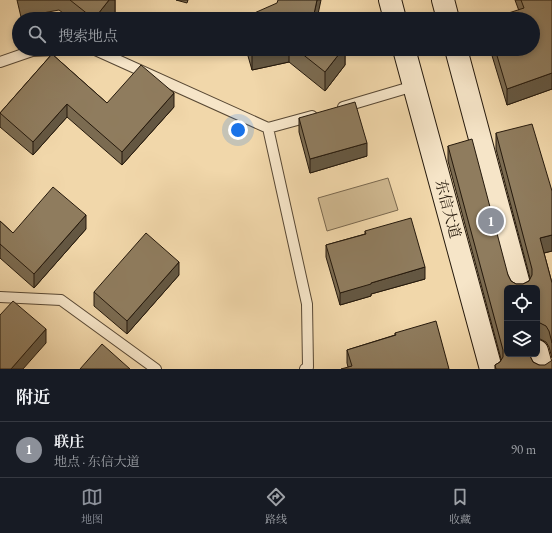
<!DOCTYPE html>
<html lang="zh">
<meta charset="utf-8">
<style>
body{margin:0;font-family:"EB Garamond","Noto Serif SC",serif;background:#20242c;color:#f1f3f6}
.controls{position:absolute;right:12px;bottom:12px;display:grid;overflow:hidden;border-radius:6px;box-shadow:0 2px 6px #0003}
.controls button{width:36px;height:36px;display:grid;place-items:center;padding:0;border:0;border-bottom:1px solid #363941;background:#171b24;color:#f1f3f6;font:20px sans-serif}
.you{position:absolute;left:238px;top:130px;width:14px;height:14px;margin:-10px;border:3px solid #fff;border-radius:50%;background:#1a73e8;box-shadow:0 0 0 6px #1a73e833}
.badge{display:grid;place-items:center;width:26px;height:26px;border-radius:50%;background:#8c9099;color:#fff;font-size:13px;font-weight:700}
.pin{position:absolute;translate:-50% -50%;border:2px solid #fff;box-shadow:0 1px 4px #0006}
.list{margin:0;padding:0;list-style:none}
h2{display:flex;justify-content:space-between;align-items:center;height:52px;margin:0;padding:0 16px;font-size:17px}
h2 small{font-size:13px;font-weight:400;color:#9ea1a6}
.list li{display:grid;grid-template-columns:26px 1fr auto;gap:12px;align-items:center;box-sizing:border-box;height:56px;padding:0 16px;border-top:1px solid #363941}
.list b{display:block;font-size:15px;white-space:nowrap}
.list p{margin:0;font-size:13px;white-space:nowrap;color:#9ea1a6}
.list em{font-size:13px;font-style:normal;color:#9ea1a6}
.icon{flex:none;width:22px;height:22px;fill:none;stroke:currentColor;stroke-width:2;stroke-linecap:round;stroke-linejoin:round}
.map{position:relative;flex:none;width:552px;height:369px;overflow:hidden}
.search{position:absolute;background:#171b24;box-shadow:0 2px 6px #0003;left:12px;right:12px;top:12px;height:44px;display:flex;align-items:center;gap:10px;box-sizing:border-box;padding:0 14px;border-radius:22px;color:#9ea1a6;font-size:15px}
.sheet{height:108px;background:#171b24}
nav{display:flex;justify-content:space-around;align-items:center;box-sizing:border-box;height:56px;border-top:1px solid #363941;background:#171b24;font-size:11px;color:#9ea1a6}
nav a{display:grid;justify-items:center;gap:2px}
nav .on{color:#8c9099}
.map>svg:first-child{display:block}
.green{fill:#ceb78f;stroke:#7a684e}
.lines{fill:none;stroke-linecap:round;stroke-linejoin:round}
.service-casing{stroke:#584834;stroke-width:12}
.secondary-casing{stroke:#25190c;stroke-width:24}
.service{stroke:#f6e5c8;stroke-width:10}
.secondary{stroke:#f6e5c8;stroke-width:22}
.wall{fill:#7b6b51;stroke:#25190c}
.shaded-wall{fill:#645742;stroke:#25190c}
.building{fill:#8f7c5e;stroke:#25190c}
.labels{text-anchor:middle;stroke-width:4;stroke-linejoin:round;paint-order:stroke}
.street-label{font-size:15px;fill:#25190c;stroke:#f6e5c8}
</style>
<div class="map">
<svg width="552" height="369" viewBox="0 0 552 369">
<rect width="100%" height="100%" fill="#f1d7aa"/>
<filter id="stains"><feTurbulence type="fractalNoise" baseFrequency=".005" numOctaves="4"/><feColorMatrix values="0 0 0 0 .2 0 0 0 0 .09 0 0 0 0 .02 0 0 0 .5 -.17"/></filter>
<radialGradient id="worn" r=".72"><stop offset=".6" stop-color="#630" stop-opacity="0"/><stop offset="1" stop-color="#630" stop-opacity=".3"/></radialGradient>
<path class="green" d="M 388,178 L 398,210 L 327,231 L 318,198 Z"/>
<g class="lines">
<defs>
<path id="service" d="M 93,49 L 268,128 L 307,304 L 308,367 L 305,369
M 0,62 L 32,51 L 79,49
M 343,107 L 414,86
M 268,128 L 312,116
M 0,297 L 61,300 L 156,369"/>
<path id="secondary" d="M 390,0 L 395,19
M 443,0 L 448,19
M 404,49 L 491,369
M 456,49 L 520,288
M 537,351 L 542,369"/>
</defs>
<use href="#service" class="service-casing"/>
<use href="#secondary" class="secondary-casing"/>
<use href="#service" class="service"/>
<use href="#secondary" class="secondary"/>
</g>
<path class="wall" d="M 17,0 L 115,0 L 115,12 L 109,19 L 71,19 L 59,10 L 21,17 Z
M 176,0 L 188,0 L 187,3 Z
M 515,0 L 552,0 L 552,89 L 507,105 L 490,49 L 533,49 Z
M 246,49 L 345,49 L 345,65 L 325,91 L 289,62 L 252,70 Z
M 52,54 L 107,103 L 174,107 L 122,165 L 67,117 L 33,155 L 0,127 L 0,113 Z
M 299,118 L 367,156 L 310,173 L 299,132 Z
M 496,133 L 552,191 L 552,251 L 544,253 L 552,283 L 552,358 L 549,347 L 546,342 L 540,339 L 537,339 L 537,288 L 507,288 L 530,356 L 533,362 L 539,365 L 552,369 L 495,369 L 495,365 L 500,362 L 501,359 L 448,161 L 448,146 L 508,275 L 511,281 L 516,284 L 523,284 L 529,281 L 530,278 L 496,149 Z
M 0,221 L 13,233 L 86,229 L 34,288 L 0,258 Z
M 365,231 L 425,279 L 371,294 L 371,296 L 340,305 L 326,257 L 326,245 L 365,234 Z
M 179,275 L 127,334 L 94,306 L 94,292 Z
M 395,333 L 449,369 L 348,367 L 347,363 L 347,350 L 395,335 Z"/>
<path class="shaded-wall" d="M 109,0 L 115,0 L 115,12 L 109,19 L 94,19 Z
M 317,0 L 321,0 L 317,19 L 314,14 Z
M 263,49 L 289,49 L 289,62 L 252,70 L 252,51 Z
M 343,49 L 345,49 L 345,65 L 325,91 L 325,72 Z
M 552,73 L 552,89 L 507,105 L 507,89 Z
M 174,93 L 174,107 L 122,165 L 122,152 Z
M 67,104 L 67,117 L 33,155 L 33,142 Z
M 367,143 L 367,156 L 310,173 L 310,159 Z
M 86,215 L 86,229 L 34,288 L 34,274 Z
M 552,235 L 552,251 L 540,254 L 540,238 Z
M 179,262 L 179,275 L 127,334 L 127,321 Z
M 425,267 L 425,279 L 371,294 L 371,296 L 340,305 L 340,293 L 371,283 Z
M 46,329 L 46,343 L 23,369 L 11,369 Z"/>
<path class="building" d="M 70,0 L 109,0 L 94,19 Z
M 278,0 L 317,0 L 314,14 L 319,19 L 244,19 L 243,18 L 277,3 Z
M 521,0 L 552,0 L 552,73 L 507,89 L 495,49 L 533,49 L 533,19 L 490,19 L 524,8 Z
M 251,49 L 263,49 L 252,51 Z
M 296,49 L 343,49 L 325,72 Z
M 52,54 L 107,103 L 141,65 L 174,93 L 122,152 L 67,104 L 33,142 L 0,113 Z
M 355,102 L 367,143 L 310,159 L 299,118 Z
M 532,124 L 552,191 L 552,235 L 540,238 L 552,283 L 552,343 L 549,331 L 546,326 L 540,323 L 537,323 L 537,288 L 507,288 L 507,354 L 529,354 L 533,362 L 539,365 L 545,365 L 551,361 L 552,360 L 552,369 L 496,369 L 495,365 L 500,362 L 503,357 L 503,350 L 448,146 L 472,139 L 508,275 L 511,281 L 516,284 L 523,284 L 529,281 L 532,275 L 532,269 L 496,133 Z
M 53,187 L 86,215 L 34,274 L 0,244 L 0,221 L 13,233 Z
M 411,218 L 425,267 L 371,283 L 371,284 L 340,293 L 326,245 L 366,234 L 365,231 Z
M 146,233 L 179,262 L 127,321 L 94,292 Z
M 13,301 L 46,329 L 11,369 L 0,369 L 0,315 Z
M 436,321 L 449,369 L 341,369 L 352,366 L 347,350 L 396,335 L 395,333 Z
M 102,344 L 130,369 L 80,369 Z"/>
<g class="labels">
<g class="street-label">
<text transform="translate(448 209) rotate(75)" y="5">东信大道</text>
</g>
</g>
<rect width="100%" height="100%" filter="url(#stains)"/>
<rect width="100%" height="100%" fill="url(#worn)"/>
</svg>
<div class="controls">
<button><svg class="icon" aria-label="locate" viewBox="0 0 24 24"><circle cx="12" cy="12" r="6"/><path d="M12 2v4M12 18v4M2 12h4M18 12h4"/></svg></button>
<button><svg class="icon" aria-label="layers" viewBox="0 0 24 24"><path d="M12 4l9 5-9 5-9-5zM3 14l9 5 9-5"/></svg></button>
</div>
<div class="you"></div>
<div class="pin badge" style="left:491px;top:221px">1</div>
<div class="search"><svg class="icon" aria-label="search" viewBox="0 0 24 24"><circle cx="10" cy="10" r="6"/><path d="M15 15l6 6"/></svg>搜索地点</div>
</div>
<section class="sheet">
<h2>附近<small></small></h2>
<ul class="list">
<li><span class="badge">1</span><div><b>联庄</b><p>地点 · 东信大道</p></div><em>90 m</em></li>
</ul>
</section>
<nav>
<a class="on"><svg class="icon" aria-label="map" viewBox="0 0 24 24"><path d="M3 6l6-2 6 2 6-2v14l-6 2-6-2-6 2zM9 4v14M15 6v14"/></svg>地图</a>
<a><svg class="icon" aria-label="directions" viewBox="0 0 24 24"><path d="M12 3l9 9-9 9-9-9zM9 14v-3h6M13 9l2 2-2 2"/></svg>路线</a>
<a><svg class="icon" aria-label="saved" viewBox="0 0 24 24"><path d="M7 4h10v16l-5-4-5 4z"/></svg>收藏</a>
</nav>
